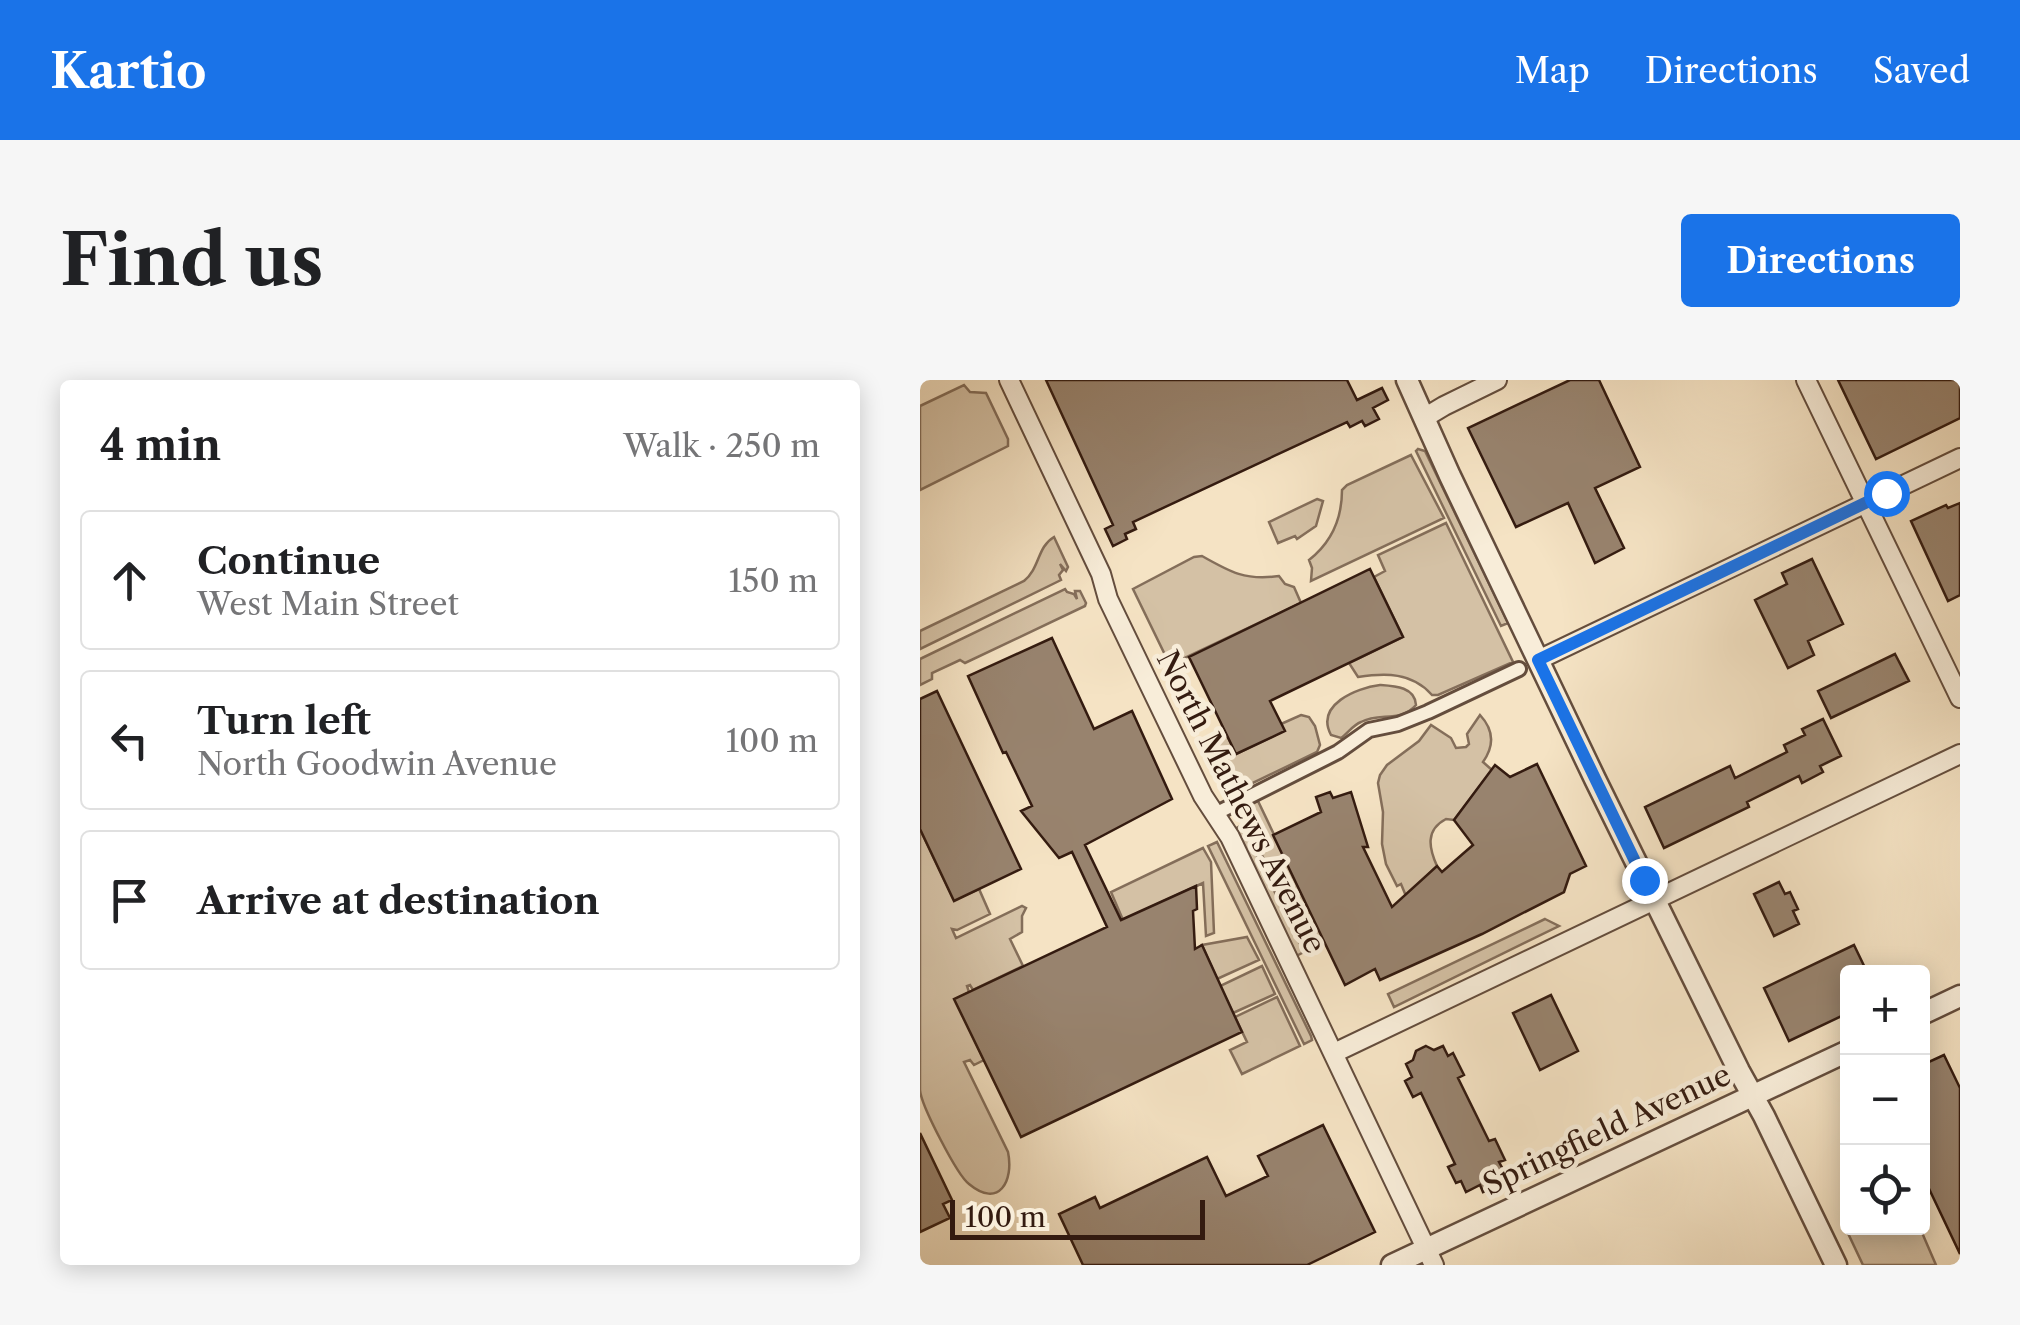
<!DOCTYPE html>
<meta charset="utf-8">
<style>
body{margin:0;font-family:"Libre Caslon Text",serif;background:#f6f6f6;color:#202124}
.controls{position:absolute;right:30px;bottom:30px;display:grid;overflow:hidden;border-radius:10px;box-shadow:0 5px 25px #0003}
.controls button{width:90px;height:90px;display:grid;place-items:center;padding:0;border:0;border-bottom:2px solid #e0e0e0;background:#fff;color:#202124;font:50px sans-serif}
.scale{position:absolute;left:30px;bottom:25px;width:255px;box-sizing:border-box;padding-left:10px;border:5px solid #341b10;border-top:0;font-size:28px;line-height:35px;white-space:nowrap;color:#341b10;-webkit-text-stroke:8px #f8edd9;paint-order:stroke}
.stop{position:absolute;width:30px;height:30px;margin:-22px;border:8px solid #1a73e8;border-radius:50%;background:#fff}
.stop.end{background:#1a73e8;border-color:#fff;box-shadow:0 2px 10px #0008}
.list{margin:0;padding:0;list-style:none}
h2{display:flex;justify-content:space-between;align-items:center;height:130px;margin:0;padding:0 40px;font-size:42px}
h2 small{font-size:32px;font-weight:400;color:#757577}
.list li{display:grid;grid-template-columns:65px 1fr auto;gap:30px;align-items:center;box-sizing:border-box;height:140px;margin:0 20px 20px;padding:0 20px;border:2px solid #e0e0e0;border-radius:10px}
.list b{display:block;font-size:38px;white-space:nowrap}
.list p{margin:0;font-size:32px;white-space:nowrap;color:#757577}
.list em{font-size:32px;font-style:normal;color:#757577}
.icon{flex:none;width:55px;height:55px;fill:none;stroke:currentColor;stroke-width:2;stroke-linecap:round;stroke-linejoin:round}
.map{position:relative;flex:none;width:1040px;height:885px;overflow:hidden;border-radius:10px}
header{display:flex;align-items:center;gap:60px;box-sizing:border-box;height:140px;padding:0 50px;background:#1a73e8;color:#fff}
header strong{font-size:48px}
nav{display:flex;gap:55px;margin-inline-start:auto;font-size:35px}
.intro{display:flex;align-items:center;justify-content:space-between;box-sizing:border-box;height:240px;padding:0 60px}
h1{margin:0;font-size:70px}
.button{padding:25px 45px;border-radius:10px;background:#1a73e8;color:#fff;font-size:35px;font-weight:700}
main{display:flex;gap:60px;padding:0 60px}
aside{flex:1;background:#fff;border-radius:10px;box-shadow:0 5px 25px #0003}
.map>svg:first-child{display:block}
.green{fill:#d4c1a5;stroke:#846e5a;stroke-width:2.5}
.building{fill:#98836e;stroke:#341b10;stroke-width:2.5}
.lines{fill:none;stroke-linecap:round;stroke-linejoin:round}
.pedestrian-casing{stroke:#644d3d;stroke-width:18}
.minor-casing{stroke:#644d3d;stroke-width:22}
.tertiary-casing{stroke:#644d3d;stroke-width:25}
.pedestrian{stroke:#f8edd9;stroke-width:12}
.minor{stroke:#f8edd9;stroke-width:18}
.tertiary{stroke:#f8edd9;stroke-width:20}
.route{stroke:#1a73e8;stroke-width:12}
.labels{text-anchor:middle;stroke-width:9;stroke-linejoin:round;paint-order:stroke}
.street-label{font-size:30px;fill:#341b10;stroke:#f8edd9}
</style>
<header>
<strong>Kartio</strong>
<nav><a>Map</a><a>Directions</a><a>Saved</a></nav>
</header>
<div class="intro"><h1>Find us</h1><a class="button">Directions</a></div>
<main>
<aside>
<h2>4 min<small>Walk · 250 m</small></h2>
<ul class="list">
<li><svg class="icon" aria-label="ahead" viewBox="0 0 24 24"><path d="M12 20V5M6 11l6-6 6 6"/></svg><div><b>Continue</b><p>West Main Street</p></div><em>150 m</em></li>
<li><svg class="icon" aria-label="left" viewBox="0 0 24 24"><path d="M17 20v-9H6M10 6l-5 5 5 5"/></svg><div><b>Turn left</b><p>North Goodwin Avenue</p></div><em>100 m</em></li>
<li><svg class="icon" aria-label="arrive" viewBox="0 0 24 24"><path d="M6 21V4h12l-3 4 3 4H6"/></svg><div><b>Arrive at destination</b></div></li>
</ul>
</aside>
<div class="map">
<svg width="1040" height="885" viewBox="0 0 1040 885">
<rect width="100%" height="100%" fill="#f5e3c4"/>
<filter id="stains"><feTurbulence type="fractalNoise" baseFrequency=".002" numOctaves="4"/><feColorMatrix values="0 0 0 0 .2 0 0 0 0 .09 0 0 0 0 .02 0 0 0 .5 -.17"/></filter>
<radialGradient id="worn" r=".72"><stop offset=".6" stop-color="#630" stop-opacity="0"/><stop offset="1" stop-color="#630" stop-opacity=".3"/></radialGradient>
<path class="green" d="M 44,5 L 50,12 L 66,13 L 88,59 L 88,66 L 0,110 L 0,26 Z
M 498,69 L 505,71 L 588,243 L 581,246 L 496,71 Z
M 491,75 L 524,138 L 391,201 L 392,188 L 389,180 C 412,162 422,139 422,110 L 427,105 Z
M 397,119 L 403,121 L 396,146 L 377,159 L 375,156 L 358,163 L 349,142 Z
M 526,143 L 593,282 L 518,315 L 512,315 C 492,292 465,293 438,297 L 429,283 L 483,257 L 454,197 L 465,191 L 458,175 Z
M 134,157 L 148,187 L 146,191 L 140,184 L 143,190 L 139,195 L 141,200 L 0,269 L 0,251 L 104,201 C 120,188 117,167 134,157 Z
M 282,176 C 310,192 326,201 359,196 L 365,204 L 374,207 L 381,223 L 250,285 L 213,209 L 274,177 Z
M 145,209 L 147,212 L 154,214 L 157,219 L 155,211 L 160,211 L 166,223 L 165,226 L 45,283 L 40,280 L 12,293 L 12,299 L 0,305 L 0,279 Z
M 460,305 C 475,306 495,307 496,325 C 480,343 460,332 441,342 C 433,345 428,353 421,358 L 411,355 C 395,325 436,308 460,305 Z
M 381,335 L 389,337 L 395,346 L 400,365 L 397,372 L 312,413 L 289,365 L 304,349 L 316,374 L 364,351 L 361,344 Z
M 560,335 C 574,350 575,365 563,382 L 572,390 L 534,440 L 526,439 C 505,450 509,468 517,486 L 486,516 L 481,504 L 477,506 L 466,484 L 462,464 L 463,432 L 458,403 L 460,395 L 467,385 L 499,361 L 511,345 L 531,358 L 536,368 L 546,367 L 549,364 L 547,354 Z
M 338,421 L 405,561 L 388,570 L 321,432 L 322,429 Z
M 322,445 L 384,572 L 374,577 L 313,450 Z
M 0,449 L 34,520 L 59,509 L 70,534 L 37,550 L 32,549 L 36,558 L 102,526 L 106,528 L 102,536 L 102,552 L 90,559 L 103,586 L 53,610 L 50,605 L 47,606 L 49,612 L 35,619 L 64,680 L 54,685 L 50,680 L 44,682 L 88,772 C 94,801 79,829 49,804 C 37,795 1,725 0,710 C 0,682 0,653 0,625 C 0,567 0,508 0,449 Z
M 297,462 L 391,656 L 392,660 L 384,664 L 288,466 Z
M 283,468 L 291,482 L 294,553 L 286,556 L 283,503 L 203,540 L 191,512 Z
M 625,539 L 639,546 L 474,627 L 468,614 Z
M 327,557 L 339,580 L 297,599 L 282,565 Z
M 342,586 L 355,614 L 313,633 L 300,606 Z
M 357,617 L 380,666 L 322,694 L 310,670 L 327,662 L 315,637 Z
M 927,843 L 928,848 L 1000,848 L 1016,885 L 943,885 L 926,849 Z"/>
<path class="building" d="M 126,0 L 427,0 L 437,20 L 462,8 L 468,20 L 453,28 L 459,39 L 445,46 L 442,41 L 430,47 L 427,42 L 213,142 L 216,149 L 205,154 L 207,159 L 193,166 L 185,149 L 193,145 Z
M 650,0 L 679,0 L 720,87 L 675,108 L 704,168 L 675,183 L 648,123 L 596,147 L 548,48 Z
M 918,0 L 1040,0 L 1040,38 L 956,79 Z
M 1040,123 L 1040,215 L 1028,221 L 991,141 L 1026,125 L 1028,128 Z
M 892,179 L 923,244 L 888,261 L 894,275 L 868,288 L 835,220 L 867,204 L 862,193 Z
M 450,189 L 483,257 L 350,321 L 365,351 L 316,374 L 269,277 Z
M 132,258 L 174,349 L 212,331 L 252,419 L 165,465 L 201,540 L 276,506 L 277,529 L 273,531 L 275,569 L 282,565 L 322,652 L 101,757 L 34,619 L 187,547 L 152,472 L 139,478 L 101,431 L 112,426 L 86,372 L 83,373 L 48,296 Z
M 975,274 L 989,301 L 911,338 L 898,311 Z
M 17,311 L 101,489 L 34,521 L 0,449 L 0,319 Z
M 903,339 L 921,376 L 900,386 L 903,392 L 882,403 L 879,396 L 827,422 L 829,427 L 744,468 L 725,427 L 810,386 L 815,398 L 867,372 L 864,365 L 885,355 L 882,349 Z
M 617,384 L 666,486 L 650,494 L 644,512 L 562,554 L 460,600 L 455,589 L 425,605 L 353,455 L 401,432 L 396,417 L 410,412 L 413,418 L 431,412 L 448,467 L 443,467 L 472,527 L 517,486 L 522,492 L 553,465 L 534,440 L 575,385 L 590,397 Z
M 859,502 L 865,514 L 870,512 L 878,529 L 873,531 L 879,544 L 854,556 L 834,514 Z
M 934,565 L 947,592 L 928,592 L 928,633 L 869,661 L 844,608 Z
M 631,615 L 658,671 L 620,690 L 593,633 Z
M 506,666 L 514,670 L 523,666 L 528,676 L 533,673 L 544,695 L 538,698 L 569,761 L 575,759 L 585,780 L 579,782 L 585,793 L 573,798 L 577,806 L 563,812 L 560,805 L 546,812 L 541,801 L 536,803 L 528,787 L 535,784 L 501,713 L 493,717 L 485,701 L 492,697 L 486,684 L 493,680 L 496,671 Z
M 1024,675 L 1040,708 L 1040,874 L 1002,794 L 1002,717 L 1007,715 L 1002,705 L 1002,685 Z
M 403,745 L 455,852 L 387,885 L 163,885 L 139,834 L 175,817 L 180,828 L 287,777 L 306,816 L 348,796 L 338,776 Z
M 0,753 L 32,820 L 23,824 L 30,838 L 0,852 Z"/>
<g class="lines">
<defs>
<path id="pedestrian" d="M 295,434 L 418,372 L 449,350 L 478,344 L 508,332 L 599,289"/>
<path id="minor" d="M 89,0 L 181,194 L 188,219 L 283,416 L 310,457 L 514,885
M 886,0 L 1040,318
M 504,38 L 524,26 L 577,0
M 618,280 L 1040,78
M 414,673 L 1040,374"/>
<path id="tertiary" d="M 487,0 L 530,96 L 675,399 L 819,691 L 844,736 L 916,885
M 1002,634 L 1040,616
M 472,885 L 928,671"/>
</defs>
<use href="#pedestrian" class="pedestrian-casing"/>
<use href="#minor" class="minor-casing"/>
<use href="#tertiary" class="tertiary-casing"/>
<use href="#pedestrian" class="pedestrian"/>
<use href="#minor" class="minor"/>
<use href="#tertiary" class="tertiary"/>
</g>
<g class="lines">
<path class="route" d="M 724,500 L 618,280 L 966,113"/>
</g>
<g class="labels">
<g class="street-label">
<text transform="translate(321 422) rotate(63)" y="10">North Mathews Avenue</text>
<text transform="translate(687 750) rotate(-25)" y="10">Springfield Avenue</text>
</g>
</g>
<rect width="100%" height="100%" filter="url(#stains)"/>
<rect width="100%" height="100%" fill="url(#worn)"/>
</svg>
<div class="controls">
<button>+</button>
<button>−</button>
<button><svg class="icon" aria-label="locate" viewBox="0 0 24 24"><circle cx="12" cy="12" r="6"/><path d="M12 2v4M12 18v4M2 12h4M18 12h4"/></svg></button>
</div>
<div class="scale">100 m</div>
<div class="stop" style="left:966px;top:113px"></div>
<div class="stop end" style="left:724px;top:500px"></div>
</div>
</main>
